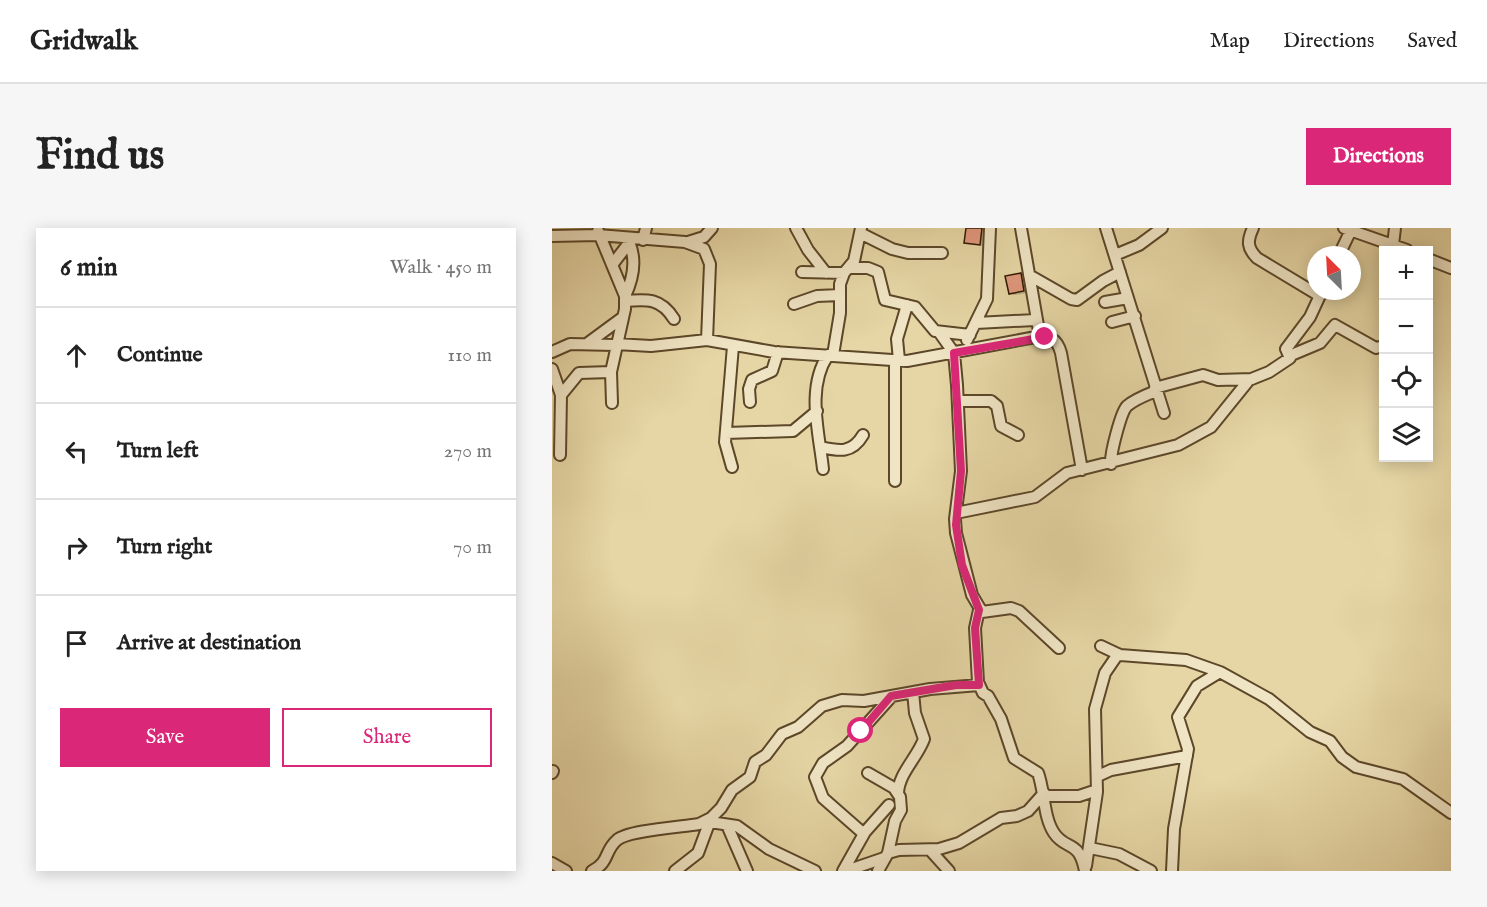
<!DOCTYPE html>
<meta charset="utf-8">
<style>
body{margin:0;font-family:"IM FELL English",serif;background:#f6f6f6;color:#222}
.controls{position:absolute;right:18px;top:18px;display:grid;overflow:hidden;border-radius:0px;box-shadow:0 3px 15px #0003}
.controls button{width:54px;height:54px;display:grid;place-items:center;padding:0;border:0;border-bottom:2px solid #e0e0e0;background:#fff;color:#222;font:30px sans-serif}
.compass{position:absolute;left:755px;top:18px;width:54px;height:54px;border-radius:50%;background:#fff;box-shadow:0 3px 15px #0003;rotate:336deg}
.stop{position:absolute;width:18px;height:18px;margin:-14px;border:4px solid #db2777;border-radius:50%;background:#fff}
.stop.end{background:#db2777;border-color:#fff;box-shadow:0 2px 6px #0008}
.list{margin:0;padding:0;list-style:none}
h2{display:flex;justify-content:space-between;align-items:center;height:78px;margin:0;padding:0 24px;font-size:26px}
h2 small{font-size:20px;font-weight:400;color:#767676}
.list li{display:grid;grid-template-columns:39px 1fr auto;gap:18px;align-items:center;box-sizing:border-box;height:96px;padding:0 24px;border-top:2px solid #e0e0e0}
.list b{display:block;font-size:22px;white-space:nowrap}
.list em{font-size:20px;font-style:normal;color:#767676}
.actions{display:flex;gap:12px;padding:18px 24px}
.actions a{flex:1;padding:14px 0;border:2px solid #db2777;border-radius:0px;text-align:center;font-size:21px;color:#db2777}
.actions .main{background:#db2777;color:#fff}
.icon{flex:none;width:33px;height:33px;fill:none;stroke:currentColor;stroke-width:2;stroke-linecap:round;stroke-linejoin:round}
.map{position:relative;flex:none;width:899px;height:643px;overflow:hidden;border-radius:0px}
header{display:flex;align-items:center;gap:36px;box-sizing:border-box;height:84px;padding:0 30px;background:#fff;border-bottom:2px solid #e0e0e0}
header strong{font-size:28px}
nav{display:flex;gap:33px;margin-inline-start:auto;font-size:21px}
.intro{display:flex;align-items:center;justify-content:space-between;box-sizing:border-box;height:144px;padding:0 36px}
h1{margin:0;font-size:42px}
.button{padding:15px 27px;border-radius:0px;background:#db2777;color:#fff;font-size:21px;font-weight:700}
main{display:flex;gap:36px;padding:0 36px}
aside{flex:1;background:#fff;border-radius:0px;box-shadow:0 3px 15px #0003}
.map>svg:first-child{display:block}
.shadow{fill:#0003}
.building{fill:#e1987d;stroke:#2e1700;stroke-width:1.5}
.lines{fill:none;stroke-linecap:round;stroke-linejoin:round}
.minor-casing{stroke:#5c4729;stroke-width:14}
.minor{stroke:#efe4c4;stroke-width:10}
.route{stroke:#db2777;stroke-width:8}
</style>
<header>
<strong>Gridwalk</strong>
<nav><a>Map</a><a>Directions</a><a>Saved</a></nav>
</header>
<div class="intro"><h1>Find us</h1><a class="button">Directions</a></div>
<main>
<aside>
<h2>6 min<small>Walk · 450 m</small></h2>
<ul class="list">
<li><svg class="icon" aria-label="ahead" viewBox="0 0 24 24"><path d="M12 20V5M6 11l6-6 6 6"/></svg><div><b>Continue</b></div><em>110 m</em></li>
<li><svg class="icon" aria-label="left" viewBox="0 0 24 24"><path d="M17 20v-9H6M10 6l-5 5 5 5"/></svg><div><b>Turn left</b></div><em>270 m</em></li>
<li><svg class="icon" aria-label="right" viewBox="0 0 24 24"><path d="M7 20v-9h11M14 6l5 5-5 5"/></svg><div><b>Turn right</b></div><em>70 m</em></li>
<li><svg class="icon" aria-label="arrive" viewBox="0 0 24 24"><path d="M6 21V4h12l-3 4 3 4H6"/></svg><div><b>Arrive at destination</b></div></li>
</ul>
<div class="actions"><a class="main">Save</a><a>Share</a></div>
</aside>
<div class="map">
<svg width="899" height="643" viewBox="0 0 899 643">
<rect width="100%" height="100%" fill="#e6d6a5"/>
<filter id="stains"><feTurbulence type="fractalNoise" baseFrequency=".00333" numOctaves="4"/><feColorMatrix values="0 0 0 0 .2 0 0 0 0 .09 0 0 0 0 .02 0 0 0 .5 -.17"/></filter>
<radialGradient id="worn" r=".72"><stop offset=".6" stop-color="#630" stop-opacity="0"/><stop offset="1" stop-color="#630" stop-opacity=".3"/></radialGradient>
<path class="shadow" d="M 416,0 L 435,0 L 434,19 L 414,14 Z
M 469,46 L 473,49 L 476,65 L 462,67 L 458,65 Z"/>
<path class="building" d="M 414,0 L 430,0 L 428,17 L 412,15 Z
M 469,45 L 472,63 L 457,66 L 453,48 Z"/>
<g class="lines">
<defs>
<path id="minor" d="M 244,0 L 256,22 L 274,45
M 469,0 L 488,109
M 554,0 L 612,185
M 701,0 C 695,13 695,20 705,30 L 768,68
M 792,0 L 855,22
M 46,3 L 73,68 L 73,81 L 59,144 L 60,175
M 308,5 L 340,21 L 356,25 L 390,25
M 0,8 L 46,7 L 133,14 L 152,21 L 158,36 L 155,112
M 91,12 L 94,0
M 136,14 L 152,9 L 160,0
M 841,17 L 843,0
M 563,27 L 587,17 L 610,0
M 787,27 L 799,2
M 876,31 L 899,40
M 60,37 L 80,11
M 298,40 L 316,40 L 326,44 L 333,72 L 363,79 L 383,103 L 418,107
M 250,44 L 292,45
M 477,47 L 519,71 L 525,72 L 551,53 L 568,44
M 73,68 C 81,51 85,32 77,14
M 73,73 C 95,71 109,70 122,91
M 553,74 L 576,70
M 242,76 L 265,68 L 288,67
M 560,94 L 583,88
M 424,95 L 483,92
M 387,104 L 402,125 L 405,157 L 409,243 L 403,291 L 404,305 L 420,367 L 430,384 L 459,380 L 467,383 L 507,420
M 415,112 L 435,71 L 438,0
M 36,115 L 70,90
M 64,116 L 99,118 L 155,112 L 222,124 L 355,133 L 484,109 C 498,108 505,110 509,125 L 530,242
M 0,124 L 18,116 L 63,117
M 281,127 L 288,85 L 288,56 L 292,45 L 302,33 L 309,0
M 737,128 L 768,115 L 783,97 L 824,120 L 832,118
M 343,132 L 343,253
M 347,132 L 345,111 L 355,77
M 0,141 L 9,167 L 8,227
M 603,160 L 651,147 L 666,152 L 700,151
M 9,167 L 27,145 L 59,144
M 406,173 L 439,173 L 445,178 L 449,198 L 466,207
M 198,174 L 197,161 L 200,152 L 220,143 L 226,124
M 174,205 L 241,203 L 265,183
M 268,219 C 287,223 300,226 311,207
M 559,236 C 558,226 569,184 575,178 C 583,171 594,167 604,163
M 180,239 L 173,214 L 181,118
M 271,241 C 267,204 254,160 276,127
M 404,285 L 483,269 L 515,245 L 626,217 L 659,199 L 697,152 L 717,144 L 738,130 L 734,121 L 758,89 L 770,63
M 427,382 L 423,400 L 426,454 L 431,465 L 436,468 L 449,491 L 462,530 L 486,545 C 493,564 491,588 502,605 C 514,623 527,611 533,643
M 549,418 L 568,427 L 634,432 L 668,444 L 717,471 L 758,504 L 778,513 L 790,529 L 804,539 L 851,551 L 899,585
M 0,545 L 1,543
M 316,545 L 342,560 L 348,569 L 349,582 L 343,593 L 336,625
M 546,548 L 559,542 L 635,528
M 346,565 C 347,545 365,530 372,511 L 363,485 L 361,464
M 492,568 L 527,568 L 545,562
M 158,594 L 185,598 L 217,621 L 263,643
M 175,597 L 195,643
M 312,606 L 271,570 L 263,549 L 271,535 L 295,518 L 340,468
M 538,620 L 567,626 L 599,643
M 378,622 L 397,643
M 0,635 L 14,643
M 534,638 L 545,564 L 543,481 L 553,445 L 566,426
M 40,643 C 58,634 52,623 65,612 C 76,602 130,599 147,596 L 159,590 L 169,580 L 180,562 L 198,549 L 203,534 L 214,527 L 230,506 L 246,499 L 270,478 L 290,472 L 312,473 L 378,461 L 427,457
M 123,643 L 146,625 L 159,590
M 291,643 L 313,604 L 337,577
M 294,643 L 332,630
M 326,643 L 336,625 L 347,622 L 387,621 L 407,615 L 449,590 L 465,588 L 476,583 L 492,565
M 620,643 L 622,601 L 636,521 L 626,489 L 645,458 L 668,444"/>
</defs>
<use href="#minor" class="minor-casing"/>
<use href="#minor" class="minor"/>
</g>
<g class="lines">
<path class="route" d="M 309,503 L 339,468 L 404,457 L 427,457 L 423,400 L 427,382 L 410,337 L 404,297 L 409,243 L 402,125 L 493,109"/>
</g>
<rect width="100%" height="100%" filter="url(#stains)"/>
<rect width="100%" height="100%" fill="url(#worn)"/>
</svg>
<div class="controls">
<button>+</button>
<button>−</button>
<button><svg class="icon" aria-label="locate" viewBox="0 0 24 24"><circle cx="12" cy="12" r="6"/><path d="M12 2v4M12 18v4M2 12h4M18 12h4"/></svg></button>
<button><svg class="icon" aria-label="layers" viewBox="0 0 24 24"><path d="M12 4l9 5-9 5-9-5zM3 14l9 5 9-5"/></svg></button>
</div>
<svg class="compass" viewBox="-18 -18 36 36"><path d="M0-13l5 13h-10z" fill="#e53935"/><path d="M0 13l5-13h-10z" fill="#767676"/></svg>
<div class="stop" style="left:309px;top:503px"></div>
<div class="stop end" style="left:493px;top:109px"></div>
</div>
</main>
